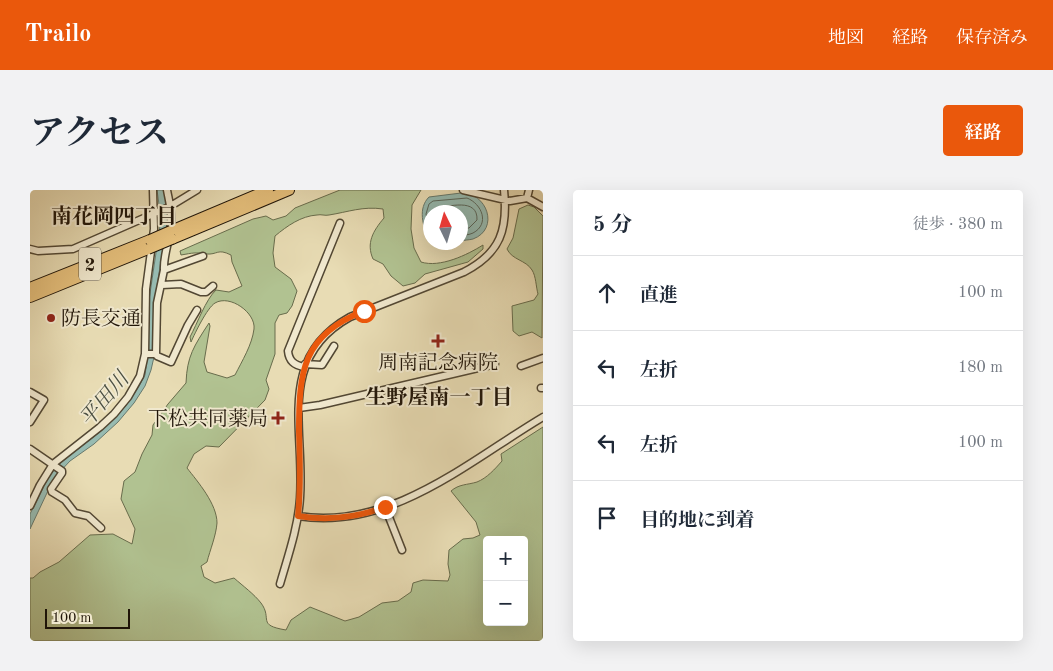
<!DOCTYPE html>
<html lang="ja">
<meta charset="utf-8">
<style>
body{margin:0;font-family:"Old Standard TT","Noto Serif JP",serif;background:#f2f2f3;color:#1f2937}
.controls{position:absolute;right:15px;bottom:15px;display:grid;overflow:hidden;border-radius:5px;box-shadow:0 5px 20px #0002}
.controls button{width:45px;height:45px;display:grid;place-items:center;padding:0;border:0;border-bottom:1px solid #e0e1e3;background:#fff;color:#1f2937;font:25px sans-serif}
.compass{position:absolute;left:393px;top:15px;width:45px;height:45px;border-radius:50%;background:#fff;box-shadow:0 5px 20px #0002;rotate:355deg}
.scale{position:absolute;left:15px;bottom:12px;width:85px;box-sizing:border-box;padding-left:5px;border:2px solid #201508;border-top:0;font-size:14px;line-height:18px;white-space:nowrap;color:#201508;-webkit-text-stroke:4px #f0e8ce;paint-order:stroke}
.stop{position:absolute;width:15px;height:15px;margin:-11px;border:4px solid #ea580c;border-radius:50%;background:#fff}
.stop.end{background:#ea580c;border-color:#fff;box-shadow:0 1px 5px #0008}
.list{margin:0;padding:0;list-style:none}
h2{display:flex;justify-content:space-between;align-items:center;height:65px;margin:0;padding:0 20px;font-size:21px}
h2 small{font-size:16px;font-weight:400;color:#747a83}
.list li{display:grid;grid-template-columns:32px 1fr auto;gap:15px;align-items:center;box-sizing:border-box;height:75px;padding:0 20px;border-top:1px solid #e0e1e3}
.list b{display:block;font-size:19px;white-space:nowrap}
.list em{font-size:16px;font-style:normal;color:#747a83}
.icon{flex:none;width:28px;height:28px;fill:none;stroke:currentColor;stroke-width:2;stroke-linecap:round;stroke-linejoin:round}
.map{position:relative;flex:none;width:513px;height:451px;overflow:hidden;border-radius:5px}
header{display:flex;align-items:center;gap:30px;box-sizing:border-box;height:70px;padding:0 25px;background:#ea580c;color:#fff}
header strong{font-size:24px}
nav{display:flex;gap:28px;margin-inline-start:auto;font-size:18px}
.intro{display:flex;align-items:center;justify-content:space-between;box-sizing:border-box;height:120px;padding:0 30px}
h1{margin:0;font-size:35px}
.button{padding:12px 22px;border-radius:5px;background:#ea580c;color:#fff;font-size:18px;font-weight:700}
main{display:flex;gap:30px;padding:0 30px}
aside{flex:1;background:#fff;border-radius:5px;box-shadow:0 5px 20px #0002}
.map>svg:first-child{display:block}
.green{fill:#b1c291;stroke:#686c4c;fill-rule:evenodd}
.water{fill:#97bbb1;stroke:#67796d}
.lines{fill:none;stroke-linecap:round;stroke-linejoin:round}
.shore{stroke:#5c685c;stroke-width:1}
.minor-casing{stroke:#524733;stroke-width:9}
.highway-casing{stroke:#201508;stroke-width:12}
.minor{stroke:#f0e8ce;stroke-width:6}
.highway{stroke:#e4be7a;stroke-width:10}
.highway-bridge-casing{stroke:#201508;stroke-width:12;stroke-linecap:butt}
.highway-bridge{stroke:#e4be7a;stroke-width:10}
.route{stroke:#ea580c;stroke-width:6}
.poi-dot{fill:#8f2418;stroke:#f0e8ce;stroke-width:2}
.labels{text-anchor:middle;stroke-width:4;stroke-linejoin:round;paint-order:stroke}
.shield{fill:#f0e8ce;stroke:#5e5443;stroke-width:1}
.shield-label{font-size:19px;font-weight:bold;fill:#201508}
.poi-label{font-size:20px;fill:#201508;stroke:#f0e8ce;text-anchor:start}
.neighbourhood-label{font-size:21px;font-weight:bold;fill:#201508;stroke:#f0e8ce}
.water-label{font-size:21px;font-style:italic;fill:#4a4f43;stroke:#f0e8ce}
</style>
<header>
<strong>Trailo</strong>
<nav><a>地図</a><a>経路</a><a>保存済み</a></nav>
</header>
<div class="intro"><h1>アクセス</h1><a class="button">経路</a></div>
<main>
<div class="map">
<svg width="513" height="451" viewBox="0 0 513 451">
<rect width="100%" height="100%" fill="#e8dcb4"/>
<filter id="stains"><feTurbulence type="fractalNoise" baseFrequency=".004" numOctaves="4"/><feColorMatrix values="0 0 0 0 .2 0 0 0 0 .09 0 0 0 0 .02 0 0 0 .5 -.17"/></filter>
<radialGradient id="worn" r=".72"><stop offset=".6" stop-color="#630" stop-opacity="0"/><stop offset="1" stop-color="#630" stop-opacity=".3"/></radialGradient>
<path class="green" d="M 310,0 L 391,0 L 382,15 L 381,39 L 384,58 L 391,72 C 410,78 437,65 453,55 L 453,59 L 438,72 L 395,84 L 385,93 L 373,96 L 361,86 L 353,74 L 343,69 C 336,53 343,41 354,28 L 353,19 C 333,16 318,22 299,25 C 295,26 291,24 287,25 C 271,26 257,36 245,46 L 243,63 L 245,77 L 261,89 L 267,101 L 262,116 L 257,123 L 249,125 L 245,133 L 245,164 L 236,190 L 239,199 L 235,210 L 189,257 L 176,256 L 164,264 L 157,278 C 168,292 187,314 187,333 C 186,346 180,360 177,372 L 171,376 L 174,387 L 185,393 L 204,388 C 213,396 224,404 231,413 C 243,429 226,435 256,440 L 261,430 L 280,417 L 315,431 L 329,427 L 352,413 L 368,411 L 381,402 L 383,393 L 393,390 L 418,391 L 420,385 L 418,374 L 419,360 L 433,349 L 443,348 L 450,345 L 446,332 L 421,301 C 429,294 437,295 447,292 C 457,288 465,279 472,271 L 471,264 L 513,237 L 513,451 L 0,451 L 0,388 L 3,388 L 10,382 L 29,372 L 60,345 L 83,344 L 102,354 L 105,339 L 91,309 L 94,291 L 105,282 L 112,264 L 122,245 L 123,235 L 138,214 L 156,193 C 157,166 164,156 179,133 L 180,136 L 174,172 L 177,182 L 197,188 L 205,185 C 212,171 222,155 224,139 C 226,123 200,104 185,113 C 177,118 165,143 161,152 L 160,147 C 167,134 176,109 186,100 L 199,102 L 212,96 L 202,72 L 201,65 C 187,58 188,65 176,64 C 165,62 163,63 151,65 L 150,61 L 223,29 L 236,26 L 243,30 L 256,26 L 265,18 ZM 457,350 L 494,350 L 494,432 L 457,432 Z
M 498,15 L 504,17 L 513,26 L 512,148 L 502,142 L 489,146 L 483,141 L 482,116 L 504,110 L 508,104 C 506,97 506,86 502,80 C 496,70 482,70 477,59 L 483,48 L 489,19 Z"/>
<path class="water" d="M 127,0 L 134,0 L 138,27 L 125,108 L 124,167 L 121,180 L 115,196 L 104,213 L 88,232 L 64,254 L 40,271 L 24,288 L 0,339 L 0,324 L 18,288 L 29,274 L 71,241 L 95,217 L 108,198 L 115,185 L 117,170 L 118,117 L 131,29 Z
M 431,3 C 457,2 470,39 443,49 C 439,50 434,50 431,51 L 430,22 L 400,22 L 400,50 C 392,36 388,18 399,7 Z"/>
<g class="lines">
<path class="shore" d="M 403,22 L 405,18 C 418,17 448,7 447,30 L 439,38 L 430,39
M 400,41 L 396,24 L 399,14 L 403,11 L 437,8 C 452,14 460,34 443,43 C 439,45 434,45 430,46"/>
<defs>
<path id="minor" d="M 433,0 L 480,11 L 497,8 L 513,17
M 497,8 L 499,0
M 0,59 L 8,61 L 43,59 L 139,17 L 167,0
M 134,80 C 133,64 141,48 141,32 C 142,21 139,11 137,0
M 132,95 L 151,94 L 171,102 L 176,102 L 183,96
M 115,164 L 126,164 L 127,166 L 141,172 L 158,135 L 167,120
M 126,164 L 127,113 L 134,80 L 173,66
M 275,174 L 292,175 L 304,156
M 491,176 L 513,168
M 274,177 C 264,175 259,171 258,161 L 310,33
M 511,198 L 513,198
M 0,202 L 14,210 L 0,232
M 269,218 L 290,215 L 465,174
M 0,259 L 32,281 L 32,283 L 21,299 L 22,302 L 35,310 L 45,323 L 58,326 L 71,338
M 0,316 L 10,295 L 23,274 L 70,237 L 84,224 L 98,207 L 110,186 L 115,164 L 116,99 L 124,39 L 123,0
M 355,317 L 372,360
M 268,326 C 361,341 439,271 513,227
M 250,394 C 258,366 268,338 270,308 C 275,239 246,168 320,127 L 434,82 C 471,63 478,39 474,0"/>
<path id="highway" d="M 143,40 L 238,0
M 142,49 L 259,0
M 0,98 L 120,50
M 0,107 L 118,59"/>
</defs>
<use href="#minor" class="minor-casing"/>
<use href="#highway" class="highway-casing"/>
<use href="#minor" class="minor"/>
<use href="#highway" class="highway"/>
<defs>
<path id="highway-bridge" d="M 120,50 L 143,40
M 118,59 L 142,49"/>
</defs>
<use href="#highway-bridge" class="highway-bridge-casing"/>
<use href="#highway-bridge" class="highway-bridge"/>
</g>
<g class="lines">
<path class="route" d="M 334,121 C 272,145 269,182 269,241 C 270,269 271,298 268,326 C 298,331 326,328 355,317"/>
</g>
<g class="poi-dot">
<circle cx="21" cy="128" r="5"/>
<path d="M405.5 143.5h5v5h5v5h-5v5h-5v-5h-5v-5h5z"/>
<path d="M245.5 220.5h5v5h5v5h-5v5h-5v-5h-5v-5h5z"/>
</g>
<g class="labels">
<rect class="shield" x="49" y="57.5" width="22" height="33" rx="4"/>
<g class="shield-label">
<text x="60" y="81">2</text>
</g>
<g class="poi-label">
<text x="31" y="135">防長交通</text>
<text x="408" y="179" text-anchor="middle">周南記念病院</text>
<text x="238" y="235" text-anchor="end">下松共同薬局</text>
</g>
<g class="neighbourhood-label">
<text x="84" y="33">南花岡四丁目</text>
<text x="409" y="214">生野屋南一丁目</text>
</g>
<g class="water-label">
<text transform="translate(74 209) rotate(-50)" y="7">平田川</text>
</g>
</g>
<rect width="100%" height="100%" filter="url(#stains)"/>
<rect width="100%" height="100%" fill="url(#worn)"/>
</svg>
<div class="controls">
<button>+</button>
<button>−</button>
</div>
<svg class="compass" viewBox="-18 -18 36 36"><path d="M0-13l5 13h-10z" fill="#e53935"/><path d="M0 13l5-13h-10z" fill="#747a83"/></svg>
<div class="scale">100 m</div>
<div class="stop" style="left:334px;top:121px"></div>
<div class="stop end" style="left:355px;top:317px"></div>
</div>
<aside>
<h2>5 分<small>徒歩 · 380 m</small></h2>
<ul class="list">
<li><svg class="icon" aria-label="ahead" viewBox="0 0 24 24"><path d="M12 20V5M6 11l6-6 6 6"/></svg><div><b>直進</b></div><em>100 m</em></li>
<li><svg class="icon" aria-label="left" viewBox="0 0 24 24"><path d="M17 20v-9H6M10 6l-5 5 5 5"/></svg><div><b>左折</b></div><em>180 m</em></li>
<li><svg class="icon" aria-label="left" viewBox="0 0 24 24"><path d="M17 20v-9H6M10 6l-5 5 5 5"/></svg><div><b>左折</b></div><em>100 m</em></li>
<li><svg class="icon" aria-label="arrive" viewBox="0 0 24 24"><path d="M6 21V4h12l-3 4 3 4H6"/></svg><div><b>目的地に到着</b></div></li>
</ul>
</aside>
</main>
